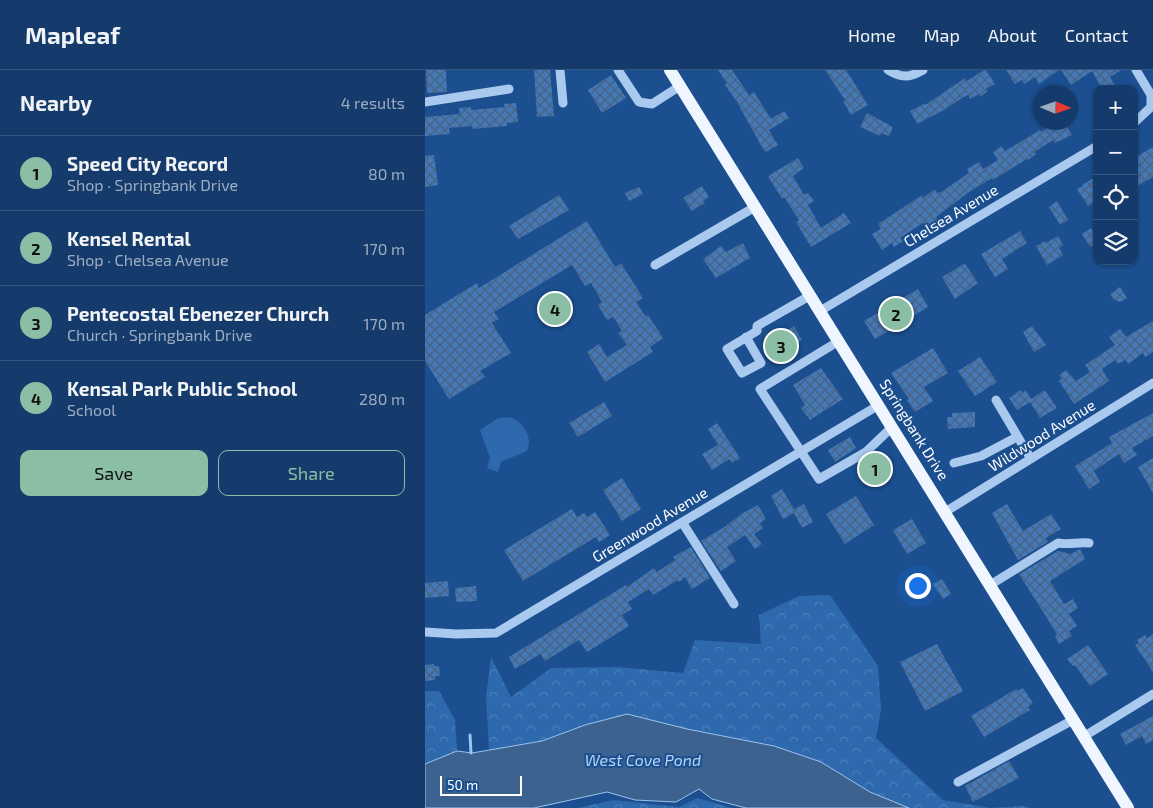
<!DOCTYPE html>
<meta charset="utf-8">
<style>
body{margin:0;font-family:"Exo 2",sans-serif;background:#214673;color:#f1f3f6}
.controls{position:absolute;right:15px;top:15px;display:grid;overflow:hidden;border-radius:10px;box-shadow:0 1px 4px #0004}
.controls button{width:45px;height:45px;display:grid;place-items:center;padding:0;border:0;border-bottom:1px solid #33557e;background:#143b6b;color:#f1f3f6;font:25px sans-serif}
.compass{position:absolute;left:608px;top:15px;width:45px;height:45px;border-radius:50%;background:#143b6b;box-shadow:0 1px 4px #0004;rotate:92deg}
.scale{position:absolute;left:15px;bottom:12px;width:82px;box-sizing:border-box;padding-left:5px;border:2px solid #fff;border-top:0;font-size:14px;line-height:18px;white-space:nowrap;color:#fff;-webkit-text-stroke:4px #1b4f8f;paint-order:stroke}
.you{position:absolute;left:492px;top:515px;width:18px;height:18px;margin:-12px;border:4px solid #fff;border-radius:50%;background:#1a73e8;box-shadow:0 0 0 8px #1a73e833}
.badge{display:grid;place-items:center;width:32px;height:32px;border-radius:50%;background:#8abfa5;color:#111;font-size:16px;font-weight:700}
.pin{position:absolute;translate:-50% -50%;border:2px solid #fff;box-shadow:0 1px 5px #0006}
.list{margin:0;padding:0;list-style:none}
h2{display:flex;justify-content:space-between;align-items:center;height:65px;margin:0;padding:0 20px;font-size:21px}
h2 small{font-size:16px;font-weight:400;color:#9dadc1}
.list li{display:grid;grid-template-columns:32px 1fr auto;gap:15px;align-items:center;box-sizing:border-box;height:75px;padding:0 20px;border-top:1px solid #33557e}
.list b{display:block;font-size:19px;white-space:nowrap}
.list p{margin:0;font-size:16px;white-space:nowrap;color:#9dadc1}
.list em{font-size:16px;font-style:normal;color:#9dadc1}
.actions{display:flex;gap:10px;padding:15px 20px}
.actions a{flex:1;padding:11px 0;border:1px solid #8abfa5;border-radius:10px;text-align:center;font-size:18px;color:#8abfa5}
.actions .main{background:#8abfa5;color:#111}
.icon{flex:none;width:28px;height:28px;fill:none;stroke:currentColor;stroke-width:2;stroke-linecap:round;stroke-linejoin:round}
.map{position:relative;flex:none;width:728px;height:738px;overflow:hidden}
header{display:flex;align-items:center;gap:30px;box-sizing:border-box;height:70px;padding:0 25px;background:#143b6b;border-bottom:1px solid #33557e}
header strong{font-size:24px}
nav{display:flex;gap:28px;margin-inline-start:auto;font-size:18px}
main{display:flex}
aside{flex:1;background:#143b6b}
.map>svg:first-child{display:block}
.forest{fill:url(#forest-crowns)}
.pitch{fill:#2e69ad}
.water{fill:#3c6290;stroke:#9cc4f0}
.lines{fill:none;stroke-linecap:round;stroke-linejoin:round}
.stream{stroke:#9cc4f0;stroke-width:3}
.building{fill:url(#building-cross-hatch)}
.minor{stroke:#a9c9ee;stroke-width:9}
.major{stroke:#f0f6ff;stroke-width:12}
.labels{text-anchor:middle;stroke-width:4;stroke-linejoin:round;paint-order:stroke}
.street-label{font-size:15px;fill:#fff;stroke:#1b4f8f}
.water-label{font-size:16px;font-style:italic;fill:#b5d3f5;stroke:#1b4f8f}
</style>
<header>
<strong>Mapleaf</strong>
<nav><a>Home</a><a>Map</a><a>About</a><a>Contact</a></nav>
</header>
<main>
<aside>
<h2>Nearby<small>4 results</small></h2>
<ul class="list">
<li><span class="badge">1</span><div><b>Speed City Record</b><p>Shop · Springbank Drive</p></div><em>80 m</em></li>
<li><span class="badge">2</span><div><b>Kensel Rental</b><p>Shop · Chelsea Avenue</p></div><em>170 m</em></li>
<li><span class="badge">3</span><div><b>Pentecostal Ebenezer Church</b><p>Church · Springbank Drive</p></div><em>170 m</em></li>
<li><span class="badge">4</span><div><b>Kensal Park Public School</b><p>School</p></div><em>280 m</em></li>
</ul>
<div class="actions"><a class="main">Save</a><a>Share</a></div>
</aside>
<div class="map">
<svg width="728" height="738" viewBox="0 0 728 738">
<defs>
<pattern id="forest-crowns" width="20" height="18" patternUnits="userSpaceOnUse" patternTransform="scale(1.25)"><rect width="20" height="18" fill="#2e69ad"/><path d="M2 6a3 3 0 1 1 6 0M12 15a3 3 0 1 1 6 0" fill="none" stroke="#4d80b9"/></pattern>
<pattern id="building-cross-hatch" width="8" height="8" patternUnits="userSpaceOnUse" patternTransform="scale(1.25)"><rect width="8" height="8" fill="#4478b7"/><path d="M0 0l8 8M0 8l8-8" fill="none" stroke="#486282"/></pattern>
</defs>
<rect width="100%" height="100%" fill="#1b4f8f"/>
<path class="forest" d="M 405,525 L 453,596 L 456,640 L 451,668 L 518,730 L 566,738 L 599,736 L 605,738 L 484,738 L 445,722 L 396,692 L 349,676 L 262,659 L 202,644 L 160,655 L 117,671 L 64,680 L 61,627 L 66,587 L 86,627 L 126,598 L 193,597 L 258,603 L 270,570 L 336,574 L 334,545 L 374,526 Z
M 0,621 L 14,621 L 30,650 L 32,681 L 0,694 Z
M 272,728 L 307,738 L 152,738 L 189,730 L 254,737 Z"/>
<path class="pitch" d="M 85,347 C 99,353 108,366 102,381 L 76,392 L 73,402 L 62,398 L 65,388 L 55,360 L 73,348 Z"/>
<path class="water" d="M 202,644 L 262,659 L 349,676 L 396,692 L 445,722 L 484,738 L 321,738 L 287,729 L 274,719 L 251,732 L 210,730 L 182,722 L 109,738 L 0,738 L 0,694 L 32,681 L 47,683 L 117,671 L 160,655 Z"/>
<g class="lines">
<path class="stream" d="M 45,665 L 46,683"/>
</g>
<path class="building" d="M 1,0 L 21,0 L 22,22 L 2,23 Z
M 109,0 L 125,0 L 129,46 L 112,47 Z
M 293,0 L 307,0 L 324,25 L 329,22 L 346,49 L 359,41 L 364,48 L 344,60 L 353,75 L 341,82 L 338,79 L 312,32 L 300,15 L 302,13 Z
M 400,0 L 421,0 L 443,35 L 426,45 L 418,31 L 420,30 Z
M 559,0 L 561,0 L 570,14 L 561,19 L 563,21 L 555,27 L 554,24 L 545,29 L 543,25 L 537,28 L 519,40 L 492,54 L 485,41 L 499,34 L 500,35 L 540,8 L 542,11 Z
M 581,0 L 634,0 L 614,14 L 610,7 L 599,14 L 597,10 L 590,14 Z
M 636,0 L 696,0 L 685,7 L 692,19 L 677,19 L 667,1 L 646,15 Z
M 186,5 L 201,28 L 177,43 L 163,20 Z
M 91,33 L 93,52 L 82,53 L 82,56 L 47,59 L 47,56 L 24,58 L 25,64 L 0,66 L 0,47 L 35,44 L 34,38 L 46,37 L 46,40 L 80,37 L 79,34 Z
M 442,43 L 468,57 L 464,66 L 456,63 L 455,66 L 435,57 Z
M 641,55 L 647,65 L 630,73 L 628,70 L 609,82 L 611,84 L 603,90 L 602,89 L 568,110 L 567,108 L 544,122 L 511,147 L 513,150 L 510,152 L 511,154 L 502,160 L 498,153 L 475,168 L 478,171 L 469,177 L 467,173 L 457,180 L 447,164 L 456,159 L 453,154 L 497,125 L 498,128 L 510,119 L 512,123 L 516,122 L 544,103 L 542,99 L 554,92 L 558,99 L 573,90 L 568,82 L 577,76 L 580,81 L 615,60 L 616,62 L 623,57 Z
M 728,77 L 728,107 L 709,118 L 709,88 Z
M 9,85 L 13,115 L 0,117 L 0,86 Z
M 373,88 L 379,98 L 368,106 L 379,125 L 383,123 L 389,131 L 383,135 L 396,158 L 419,143 L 426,153 L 386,177 L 371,152 L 374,150 L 359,127 L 357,129 L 343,106 Z
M 672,106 L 672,131 L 663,136 L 652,119 L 658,116 L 657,115 Z
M 277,116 L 284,127 L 278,131 L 280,133 L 267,141 L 258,128 Z
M 214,117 L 218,124 L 204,131 L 200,123 Z
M 134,125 L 144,140 L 93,169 L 84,156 Z
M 632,131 L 643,150 L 635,155 L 624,137 Z
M 162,151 L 190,197 L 196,193 L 218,228 L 211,232 L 221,247 L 223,245 L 238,268 L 225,277 L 228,282 L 180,312 L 162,282 L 174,274 L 182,287 L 202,275 L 193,263 L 197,261 L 188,247 L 182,250 L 173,235 L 177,232 L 166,213 L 160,216 L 147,195 L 69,242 L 74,249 L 67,253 L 86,283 L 55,301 L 60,307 L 24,329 L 0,291 L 0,245 L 52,213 L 54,218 Z
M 666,158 L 672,167 L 672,173 L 665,177 L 657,164 Z
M 595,161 L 602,173 L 577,189 L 583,199 L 570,207 L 556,184 Z
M 633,166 L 638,175 L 634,178 L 638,185 L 622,195 L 611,176 L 619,171 L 621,173 Z
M 318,173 L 325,188 L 291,208 L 278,189 L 296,176 L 301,182 Z
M 539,194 L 541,195 L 553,213 L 530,229 L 517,207 Z
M 695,217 L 702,228 L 695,232 L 688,229 L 685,224 Z
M 493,219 L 503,237 L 450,269 L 439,251 Z
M 728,251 L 728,282 L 720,287 L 718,283 L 703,294 L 700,290 L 693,294 L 690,290 L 677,299 L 684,311 L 649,334 L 634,311 L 637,309 L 634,305 L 641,300 L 651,311 L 665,302 L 660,295 L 690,275 L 684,267 L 695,259 L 701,267 Z
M 369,256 L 377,270 L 362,279 L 365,283 L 354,291 L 344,273 Z
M 607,256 L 621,275 L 609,282 L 598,262 Z
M 508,278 L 523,303 L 499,317 L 508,331 L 490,342 L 482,330 L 484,329 L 466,303 Z
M 555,287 L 572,312 L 550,326 L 533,301 Z
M 396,298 L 418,329 L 385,350 L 376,338 L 380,335 L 368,315 Z
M 596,320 L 597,323 L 601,320 L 606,329 L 620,320 L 632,338 L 615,348 L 605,332 L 592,340 L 584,328 Z
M 179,332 L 187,346 L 153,367 L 144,353 Z
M 550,342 L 550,357 L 523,359 L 522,347 L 527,347 L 527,343 Z
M 728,343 L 728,366 L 707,378 L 712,385 L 699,393 L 694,384 L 669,401 L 675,412 L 664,419 L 650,396 L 687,373 L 684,367 Z
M 292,353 L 315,388 L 307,393 L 305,389 L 287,400 L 277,384 L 293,375 L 283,359 Z
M 425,367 L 431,378 L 410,392 L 403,380 Z
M 728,388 L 728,423 L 713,397 Z
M 454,392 L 460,401 L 439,414 L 433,404 Z
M 197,408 L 216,439 L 197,451 L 178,420 Z
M 357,419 L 369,439 L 379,434 L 388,452 L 377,458 L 369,443 L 358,449 L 346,426 Z
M 431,426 L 449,455 L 420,474 L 401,444 Z
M 582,434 L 598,461 L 626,444 L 636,459 L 621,468 L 623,472 L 593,490 L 567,443 Z
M 333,435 L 341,449 L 335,453 L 338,458 L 329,464 L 337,474 L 330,479 L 320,465 L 302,477 L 311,491 L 296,501 L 276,471 L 301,456 L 316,444 Z
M 147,439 L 152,447 L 159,443 L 162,447 L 170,442 L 185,465 L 174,472 L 171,467 L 98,511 L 79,480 Z
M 487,449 L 501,473 L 482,484 L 468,460 Z
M 266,477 L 285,508 L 267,519 L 260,507 L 254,512 L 253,510 L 228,525 L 224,519 L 203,532 L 207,539 L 197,545 L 204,556 L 162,582 L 154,570 L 120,591 L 115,584 L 90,599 L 84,587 L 201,515 L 202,517 L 229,498 L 232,502 L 250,490 L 248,487 Z
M 655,479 L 660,489 L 625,511 L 639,534 L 648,529 L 653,538 L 644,544 L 652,556 L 644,561 L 647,566 L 634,574 L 630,566 L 632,565 L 627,556 L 594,504 L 633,481 L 646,484 Z
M 517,509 L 526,524 L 518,529 L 508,514 Z
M 23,511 L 24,526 L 0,528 L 0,513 Z
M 51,516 L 52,531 L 31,532 L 30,518 Z
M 728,564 L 728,602 L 710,575 L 714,573 L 712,570 L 720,565 L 722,568 Z
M 512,574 L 538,621 L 500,641 L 475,592 Z
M 663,575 L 683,604 L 665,616 L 650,595 L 648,596 L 642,589 Z
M 9,594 L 9,596 L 14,596 L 15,606 L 10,606 L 10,610 L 0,611 L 0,595 Z
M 598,618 L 608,633 L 603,637 L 605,640 L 559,667 L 546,646 L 591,619 L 593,621 Z
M 728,646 L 728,670 L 721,674 L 717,666 L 701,675 L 695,664 Z
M 584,691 L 594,708 L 548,732 L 540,716 Z"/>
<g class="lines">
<path class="minor" d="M 135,0 L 138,33
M 193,0 L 214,32 L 227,34 L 255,16
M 463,0 C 476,8 484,8 498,0
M 0,32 L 84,19
M 709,53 L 726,37 L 726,25 L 711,0
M 230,195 L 330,137
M 395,241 L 672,76
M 321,267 L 336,293 L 317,303 L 302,279 L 332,261 L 332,256 L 386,225
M 414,271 L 335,319 L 394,409 L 441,382 L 467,357
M 571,330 L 606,389
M 529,393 L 556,386 L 592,367
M 520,442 L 728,313
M 257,452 L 309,534
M 565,515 L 633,473 C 644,475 652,472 664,473
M 0,562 L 31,564 L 71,563 L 454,335
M 658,667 L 728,624
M 533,712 L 648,650"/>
<path class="major" d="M 245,0 L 703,738"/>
</g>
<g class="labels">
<g class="street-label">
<text transform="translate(526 146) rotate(-31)" y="5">Chelsea Avenue</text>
<text transform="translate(489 360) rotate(58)" y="5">Springbank Drive</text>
<text transform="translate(617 366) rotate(-32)" y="5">Wildwood Avenue</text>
<text transform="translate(225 455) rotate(-31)" y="5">Greenwood Avenue</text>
</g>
<g class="water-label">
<text x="218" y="696">West Cove Pond</text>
</g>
</g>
</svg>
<div class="controls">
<button>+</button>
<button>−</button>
<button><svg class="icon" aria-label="locate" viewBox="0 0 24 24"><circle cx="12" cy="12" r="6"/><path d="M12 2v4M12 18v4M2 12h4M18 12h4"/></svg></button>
<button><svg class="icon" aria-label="layers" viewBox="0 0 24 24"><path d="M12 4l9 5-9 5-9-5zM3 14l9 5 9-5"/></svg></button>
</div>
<svg class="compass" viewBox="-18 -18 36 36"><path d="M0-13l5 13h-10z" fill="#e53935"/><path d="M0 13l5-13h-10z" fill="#9dadc1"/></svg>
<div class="scale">50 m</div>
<div class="you"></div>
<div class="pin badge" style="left:450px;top:399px">1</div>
<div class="pin badge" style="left:471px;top:244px">2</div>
<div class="pin badge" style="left:356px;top:276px">3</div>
<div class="pin badge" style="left:130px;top:239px">4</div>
</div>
</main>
